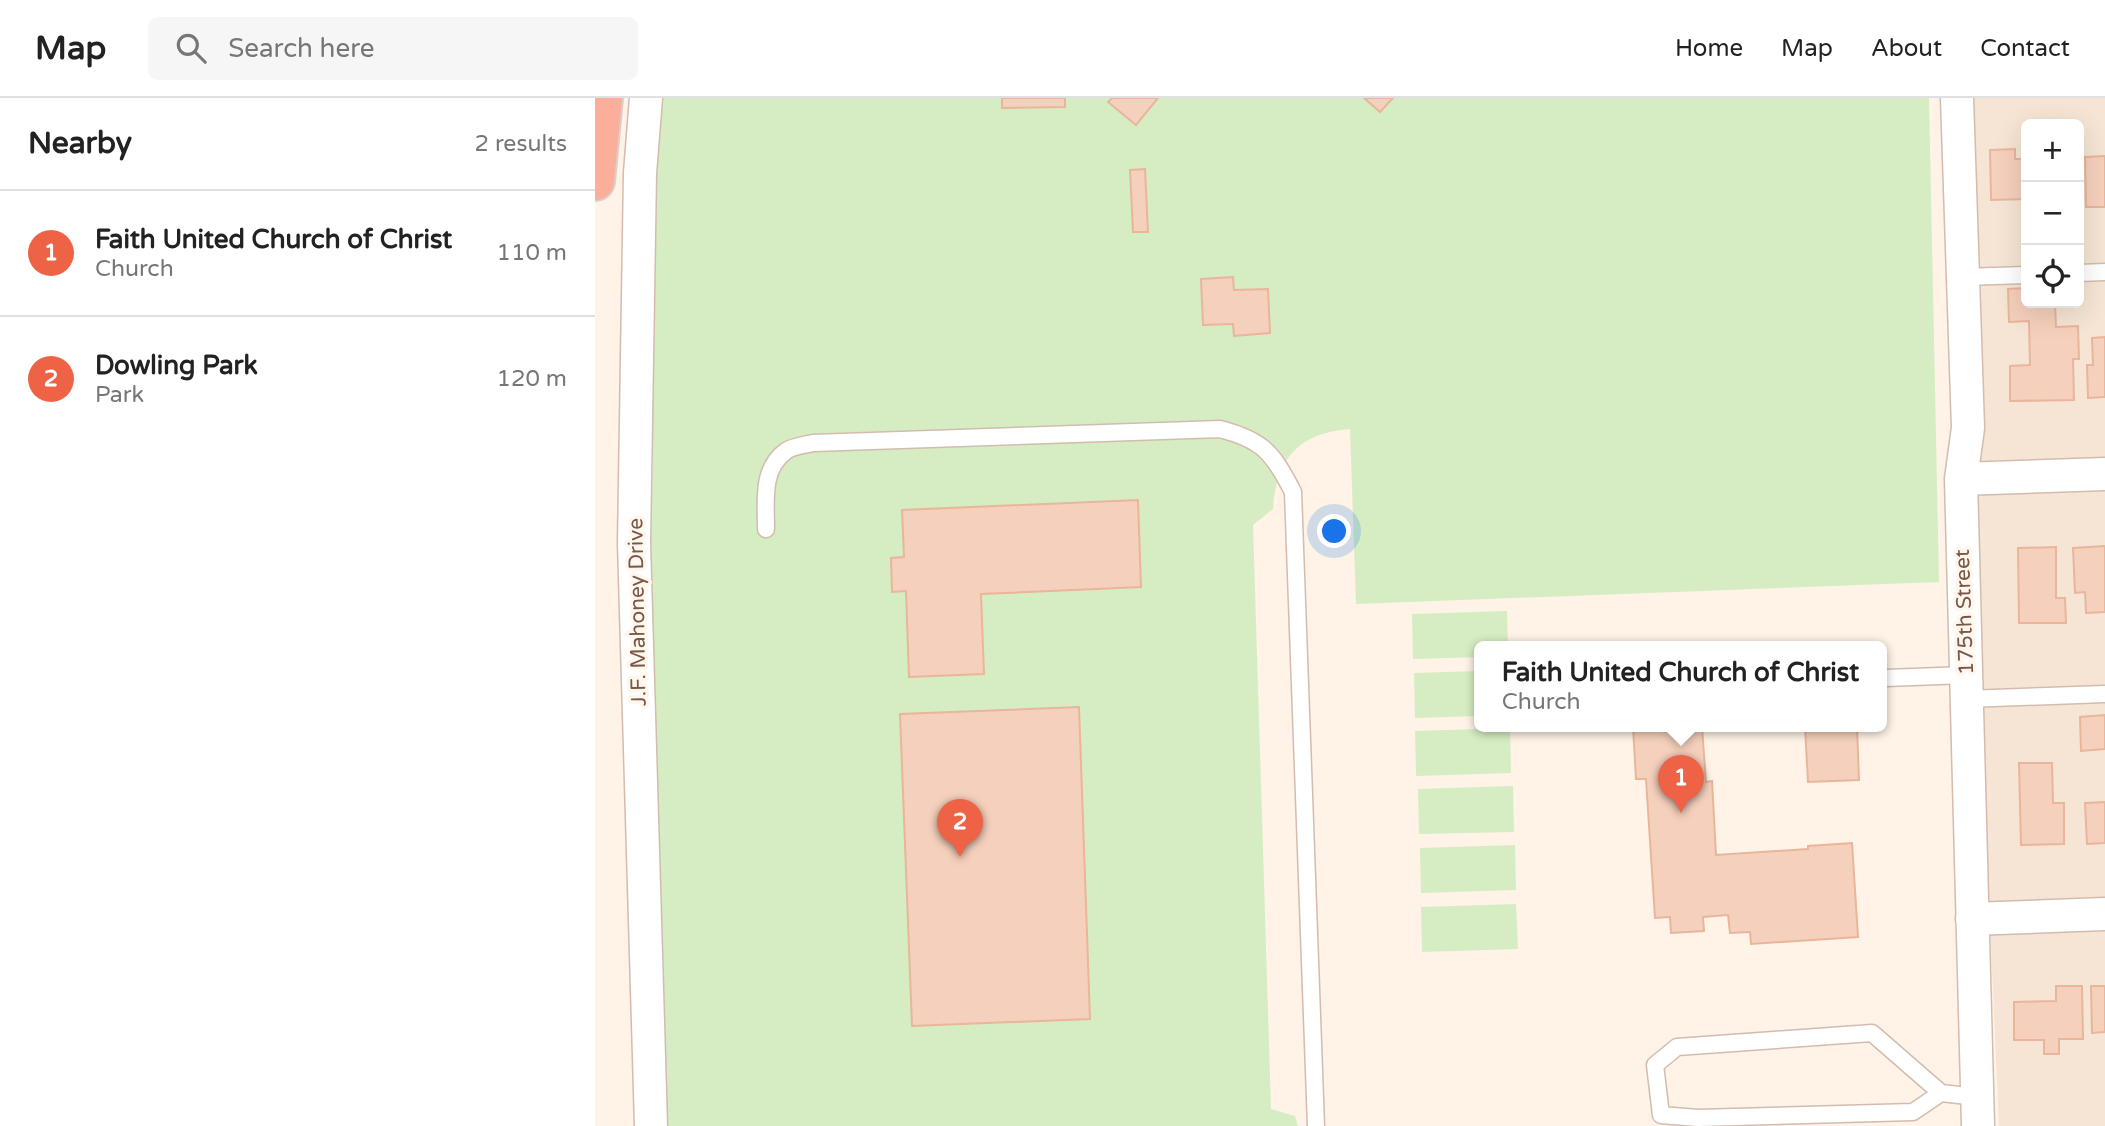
<!DOCTYPE html>
<meta charset="utf-8">
<style>
body{margin:0;font-family:"Varela Round",sans-serif;background:#f6f6f6;color:#222}
.controls{position:absolute;right:21px;top:21px;display:grid;overflow:hidden;border-radius:10px;box-shadow:0 7px 28px #0002}
.controls button{width:63px;height:63px;display:grid;place-items:center;padding:0;border:0;border-bottom:2px solid #e0e0e0;background:#fff;color:#222;font:35px sans-serif}
.you{position:absolute;left:740px;top:434px;width:24px;height:24px;margin:-18px;border:5px solid #fff;border-radius:50%;background:#1a73e8;box-shadow:0 0 0 10px #1a73e833}
.badge{display:grid;place-items:center;width:46px;height:46px;border-radius:50%;background:#ee6245;color:#fff;font-size:23px;font-weight:700}
.pin{position:absolute;translate:-50% -58px;filter:drop-shadow(0 2px 4px #0008)}
.pin::after{content:'';position:absolute;top:37px;width:24px;height:21px;background:inherit;clip-path:polygon(0 0,100% 0,50% 100%)}
.popup{position:absolute;left:879px;top:543px;width:413px;height:91px;box-sizing:border-box;display:grid;place-content:center;border-radius:10px;background:#fff;filter:drop-shadow(0 2px 5px #0005);font-size:23px;white-space:nowrap;color:#767676}
.popup b{font-size:26px;color:#222}
.popup::after{content:'';position:absolute;left:50%;top:100%;margin-left:-14px;border:14px solid transparent;border-top-color:#fff}
.list{margin:0;padding:0;list-style:none}
h2{display:flex;justify-content:space-between;align-items:center;height:91px;margin:0;padding:0 28px;font-size:30px}
h2 small{font-size:23px;font-weight:400;color:#767676}
.list li{display:grid;grid-template-columns:46px 1fr auto;gap:21px;align-items:center;box-sizing:border-box;height:126px;padding:0 28px;border-top:2px solid #e0e0e0}
.list b{display:block;font-size:26px;white-space:nowrap}
.list p{margin:0;font-size:23px;white-space:nowrap;color:#767676}
.list em{font-size:23px;font-style:normal;color:#767676}
.icon{flex:none;width:38px;height:38px;fill:none;stroke:currentColor;stroke-width:2;stroke-linecap:round;stroke-linejoin:round}
.map{position:relative;flex:none;width:1510px;height:1028px;overflow:hidden}
header{display:flex;align-items:center;gap:42px;box-sizing:border-box;height:98px;padding:0 35px;background:#fff;border-bottom:2px solid #e0e0e0}
header strong{font-size:33px}
nav{display:flex;gap:38px;margin-inline-start:auto;font-size:24px}
.search{width:490px;height:63px;background:#f6f6f6;display:flex;align-items:center;gap:18px;box-sizing:border-box;padding:0 24px;border-radius:10px;color:#767676;font-size:26px}
main{display:flex}
aside{flex:1;background:#fff}
.map>svg:first-child{display:block}
.residential{fill:#f6e5d4;fill-rule:evenodd}
.green{fill:#d6edc3}
.building{fill:#f5d0bc;stroke:#e9b59b;stroke-width:2}
.lines{fill:none;stroke-linecap:round;stroke-linejoin:round}
.service-casing{stroke:#d3bcae;stroke-width:19}
.minor-casing{stroke:#d3bcae;stroke-width:35}
.motorway-casing{stroke:#d9d0cc;stroke-width:42}
.service{stroke:#fff;stroke-width:16}
.minor{stroke:#fff;stroke-width:32}
.motorway{stroke:#fbae9a;stroke-width:38}
.labels{text-anchor:middle;stroke-width:7;stroke-linejoin:round;paint-order:stroke}
.street-label{font-size:21px;fill:#795849;stroke:#fff7ee}
</style>
<header>
<strong>Map</strong>
<div class="search"><svg class="icon" aria-label="search" viewBox="0 0 24 24"><circle cx="10" cy="10" r="6"/><path d="M15 15l6 6"/></svg>Search here</div>
<nav><a>Home</a><a>Map</a><a>About</a><a>Contact</a></nav>
</header>
<main>
<aside>
<h2>Nearby<small>2 results</small></h2>
<ul class="list">
<li><span class="badge">1</span><div><b>Faith United Church of Christ</b><p>Church</p></div><em>110 m</em></li>
<li><span class="badge">2</span><div><b>Dowling Park</b><p>Park</p></div><em>120 m</em></li>
</ul>
</aside>
<div class="map">
<svg width="1510" height="1028" viewBox="0 0 1510 1028">
<rect width="100%" height="100%" fill="#fef3e6"/>
<path class="residential" d="M 1362,0 L 1510,0 L 1510,1028 L 1404,1028 L 1373,330 ZM 1431,26 L 1484,26 L 1484,205 L 1431,205 Z"/>
<path class="green" d="M 65,0 L 1334,0 L 1344,484 L 761,506 L 755,331 C 704,335 681,360 678,411 L 658,427 L 676,1011 L 700,1018 L 703,1028 L 70,1028 L 55,486 L 58,360 L 58,88 Z
M 912,513 L 913,549 L 885,549 L 885,559 L 818,561 L 817,516 Z
M 885,573 L 885,618 L 820,620 L 819,575 Z
M 915,630 L 916,675 L 821,678 L 820,633 Z
M 918,688 L 919,734 L 824,736 L 823,691 Z
M 920,747 L 921,792 L 826,795 L 825,750 Z
M 921,806 L 923,851 L 827,854 L 826,809 Z"/>
<path class="building" d="M 407,0 L 470,0 L 470,9 L 407,10 Z
M 517,0 L 563,0 L 541,27 L 513,4 Z
M 769,0 L 798,0 L 785,14 Z
M 1420,51 L 1420,61 L 1431,61 L 1431,101 L 1396,102 L 1395,52 Z
M 1510,58 L 1510,109 L 1491,109 L 1490,59 Z
M 550,71 L 553,134 L 538,134 L 535,72 Z
M 638,179 L 639,192 L 673,191 L 675,235 L 639,238 L 638,226 L 608,227 L 606,181 Z
M 1431,190 L 1431,205 L 1460,205 L 1461,229 L 1483,228 L 1484,261 L 1478,261 L 1479,302 L 1415,303 L 1415,268 L 1435,267 L 1434,223 L 1414,224 L 1413,191 Z
M 1510,239 L 1510,299 L 1493,300 L 1492,267 L 1498,267 L 1497,240 Z
M 543,402 L 546,489 L 386,496 L 389,576 L 314,579 L 311,493 L 297,494 L 296,460 L 309,459 L 307,412 Z
M 1510,448 L 1510,514 L 1491,515 L 1490,494 L 1480,495 L 1478,450 Z
M 1461,449 L 1461,500 L 1470,500 L 1471,525 L 1424,525 L 1423,450 Z
M 484,609 L 495,921 L 317,928 L 305,616 Z
M 1510,617 L 1510,651 L 1486,653 L 1485,619 Z
M 1038,629 L 1107,629 L 1111,684 L 1117,683 L 1121,757 L 1213,751 L 1213,748 L 1257,745 L 1263,839 L 1156,846 L 1155,834 L 1135,835 L 1133,817 L 1108,819 L 1109,833 L 1076,835 L 1075,819 L 1060,820 L 1051,681 L 1041,681 Z
M 1210,629 L 1262,629 L 1264,682 L 1213,684 Z
M 1424,665 L 1457,665 L 1458,705 L 1469,705 L 1469,746 L 1426,747 Z
M 1510,704 L 1510,745 L 1492,746 L 1490,705 Z
M 1461,888 L 1487,888 L 1488,941 L 1464,941 L 1464,956 L 1449,956 L 1449,942 L 1419,942 L 1419,904 L 1461,903 Z
M 1496,888 L 1510,888 L 1510,934 L 1497,935 Z"/>
<g class="lines">
<defs>
<path id="service" d="M 1484,175 L 1510,174
M 1368,179 L 1431,177
M 171,431 C 171,403 166,371 191,353 C 198,348 210,347 218,345 L 625,331 C 668,342 678,355 698,394 L 721,1028
M 1291,580 L 1371,577
M 1371,601 L 1510,596
M 1346,995 L 1318,1014 L 1103,1020 L 1066,1017 L 1060,967 L 1082,949 L 1277,935 L 1346,995 L 1382,999"/>
<path id="minor" d="M 51,0 L 45,75 L 39,445 L 56,1028
M 1362,0 L 1373,330 L 1366,381 L 1383,1028
M 1366,381 L 1510,376
M 1377,821 L 1510,816"/>
<path id="motorway" d="M 0,83 L 8,0"/>
</defs>
<use href="#service" class="service-casing"/>
<use href="#minor" class="minor-casing"/>
<use href="#motorway" class="motorway-casing"/>
<use href="#service" class="service"/>
<use href="#minor" class="minor"/>
<use href="#motorway" class="motorway"/>
</g>
<g class="labels">
<g class="street-label">
<text transform="translate(42 514) rotate(-91)" y="7">J.F. Mahoney Drive</text>
<text transform="translate(1369 514) rotate(-92)" y="7">175th Street</text>
</g>
</g>
</svg>
<div class="controls">
<button>+</button>
<button>−</button>
<button><svg class="icon" aria-label="locate" viewBox="0 0 24 24"><circle cx="12" cy="12" r="6"/><path d="M12 2v4M12 18v4M2 12h4M18 12h4"/></svg></button>
</div>
<div class="you"></div>
<div class="pin badge" style="left:1086px;top:715px">1</div>
<div class="popup"><b>Faith United Church of Christ</b>Church</div>
<div class="pin badge" style="left:365px;top:759px">2</div>
</div>
</main>
